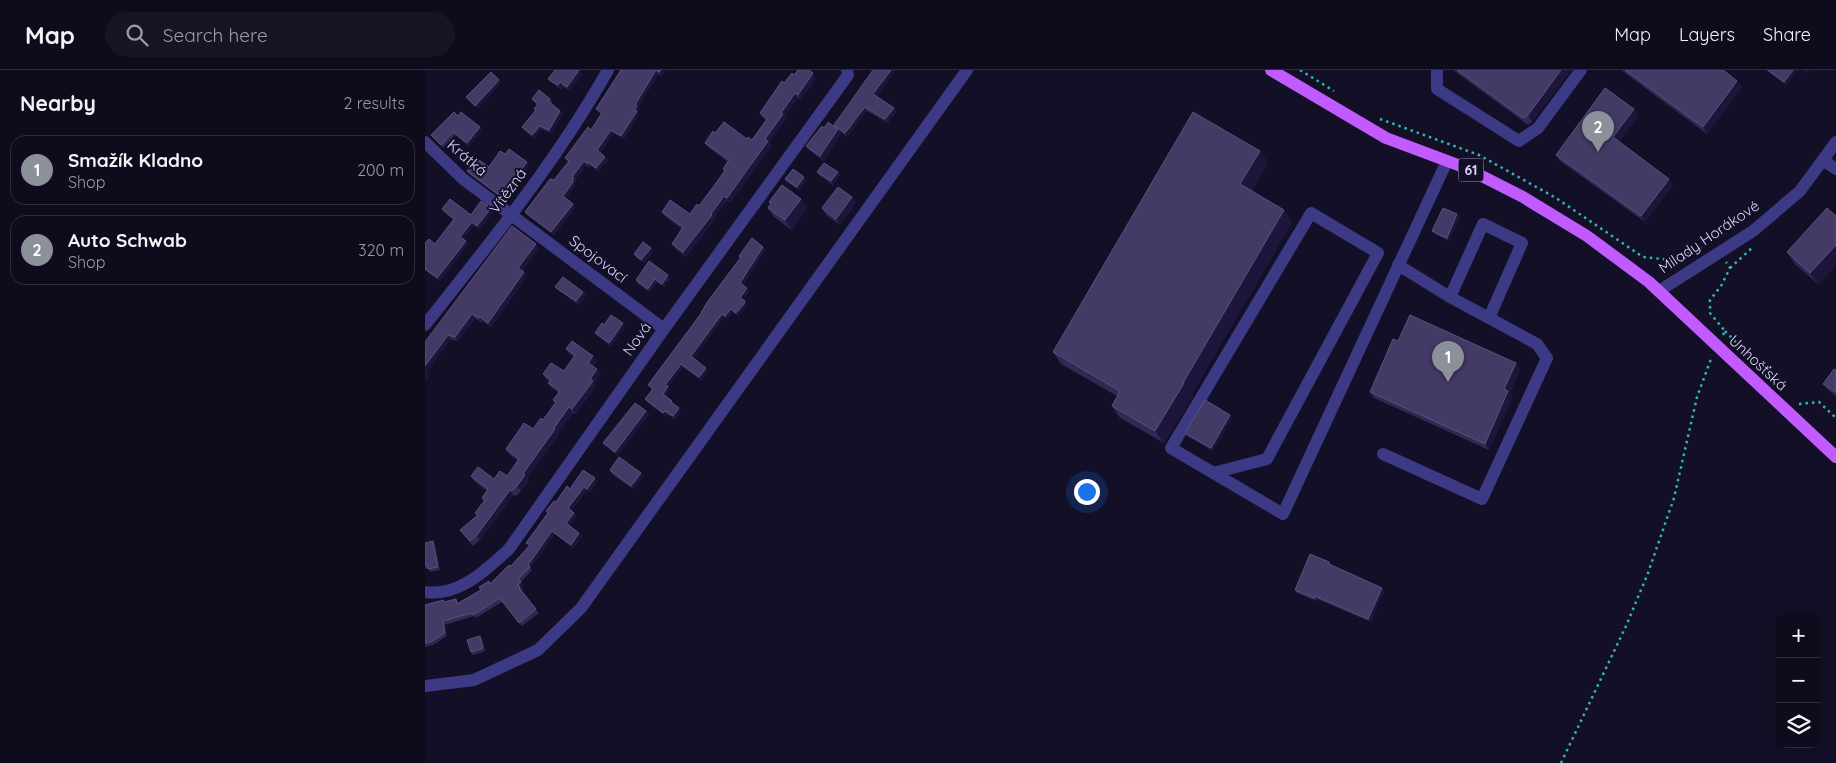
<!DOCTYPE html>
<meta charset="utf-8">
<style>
body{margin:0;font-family:Quicksand,sans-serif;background:#171425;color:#f1f3f6}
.controls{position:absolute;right:15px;bottom:15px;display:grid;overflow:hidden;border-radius:10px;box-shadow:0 2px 12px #0003}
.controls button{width:45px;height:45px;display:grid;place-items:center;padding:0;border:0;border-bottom:1px solid #2e2b3b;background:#0e0b1c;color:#f1f3f6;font:25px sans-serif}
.you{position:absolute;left:661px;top:421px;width:18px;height:18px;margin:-12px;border:4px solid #fff;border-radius:50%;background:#1a73e8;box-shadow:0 0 0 8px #1a73e833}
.badge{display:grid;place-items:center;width:32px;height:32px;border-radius:50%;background:#8c9099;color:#fff;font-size:16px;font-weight:700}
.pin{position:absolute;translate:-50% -41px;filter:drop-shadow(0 1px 2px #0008)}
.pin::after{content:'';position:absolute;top:26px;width:18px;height:15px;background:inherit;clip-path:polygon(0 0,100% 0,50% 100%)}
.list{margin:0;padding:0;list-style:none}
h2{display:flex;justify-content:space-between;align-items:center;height:65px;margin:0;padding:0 20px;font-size:21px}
h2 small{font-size:16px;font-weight:400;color:#9b9ba3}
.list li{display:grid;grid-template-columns:32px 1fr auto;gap:15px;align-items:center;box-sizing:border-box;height:70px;margin:0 10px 10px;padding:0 10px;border:1px solid #2e2b3b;border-radius:15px}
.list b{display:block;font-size:19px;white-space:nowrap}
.list p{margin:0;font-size:16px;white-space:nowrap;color:#9b9ba3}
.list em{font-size:16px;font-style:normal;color:#9b9ba3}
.icon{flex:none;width:28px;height:28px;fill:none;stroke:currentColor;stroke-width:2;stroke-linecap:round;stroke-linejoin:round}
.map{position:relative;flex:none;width:1411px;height:693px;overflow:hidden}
header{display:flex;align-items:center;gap:30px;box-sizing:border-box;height:70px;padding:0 25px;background:#0e0b1c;border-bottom:1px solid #2e2b3b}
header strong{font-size:24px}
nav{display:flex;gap:28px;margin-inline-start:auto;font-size:18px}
.search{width:350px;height:45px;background:#171425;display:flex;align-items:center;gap:12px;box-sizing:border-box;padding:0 18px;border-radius:28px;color:#9b9ba3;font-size:19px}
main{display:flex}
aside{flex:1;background:#0e0b1c}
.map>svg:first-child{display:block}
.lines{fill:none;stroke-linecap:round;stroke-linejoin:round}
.path{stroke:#2fb8b0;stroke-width:2.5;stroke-dasharray:2.5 4;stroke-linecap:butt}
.minor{stroke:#3d3a85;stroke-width:12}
.major{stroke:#c25bff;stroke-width:12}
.wall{fill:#312854}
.shaded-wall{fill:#1d163a}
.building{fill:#433a66;stroke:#5a527e}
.labels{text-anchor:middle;stroke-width:4;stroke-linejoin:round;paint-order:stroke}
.shield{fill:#130f26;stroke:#9e99be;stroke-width:1}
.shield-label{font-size:14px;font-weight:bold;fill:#d9d4ff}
.street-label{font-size:15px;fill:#d9d4ff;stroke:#130f26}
</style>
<header>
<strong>Map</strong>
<div class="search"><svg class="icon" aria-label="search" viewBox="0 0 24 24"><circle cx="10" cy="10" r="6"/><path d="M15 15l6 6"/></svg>Search here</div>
<nav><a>Map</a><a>Layers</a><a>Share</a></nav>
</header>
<main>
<aside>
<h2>Nearby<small>2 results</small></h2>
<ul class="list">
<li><span class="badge">1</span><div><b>Smažík Kladno</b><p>Shop</p></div><em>200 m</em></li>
<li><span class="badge">2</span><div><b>Auto Schwab</b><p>Shop</p></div><em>320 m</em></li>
</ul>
</aside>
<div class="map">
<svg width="1411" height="693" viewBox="0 0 1411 693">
<rect width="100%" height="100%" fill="#130f26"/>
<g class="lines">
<path class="path" d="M 875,0 L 909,21
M 955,49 L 1054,85 L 1131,128 L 1218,187 L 1247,190 L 1278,177
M 1305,198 L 1328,177
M 1300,261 L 1343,305
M 1298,265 L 1300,261 L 1285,243 L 1285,230 L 1296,216 L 1305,198 L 1301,192
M 1374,334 L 1394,332 L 1411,348
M 1136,693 L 1201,556 L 1223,503 L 1249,428 L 1272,327 L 1287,286"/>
<path class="minor" d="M 1012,0 L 1012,19 L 1094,71 L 1113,58 L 1156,0
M 0,72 L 38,109 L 239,259
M 1398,90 L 1411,99
M 1234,221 L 1328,161 L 1375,121 L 1411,72
M 1025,227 L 1064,248
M 0,255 C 65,173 131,92 183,0
M 958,384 L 1057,429 L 1122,288 L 1112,274 L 1064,248 L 1097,173 L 1058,154 L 1025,227 L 973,195
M 788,403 L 842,389 L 953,183 L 886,143 L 746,378 L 858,444 L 1022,91
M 0,522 C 34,527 61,500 84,479 L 239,259 L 423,5 L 422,0
M 0,616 L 49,610 L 113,580 L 156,538 L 542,0"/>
<path class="major" d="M 846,0 L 961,68 L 1041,98 L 1098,127 L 1162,166 L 1224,212 L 1411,387"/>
</g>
<path class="wall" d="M 196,0 L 240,0 L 237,6 L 233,4 L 213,38 L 214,39 L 212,42 L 214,44 L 199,69 L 189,63 L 175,83 L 183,90 L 173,101 L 165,95 L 164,97 L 161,95 L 150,110 L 151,111 L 149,114 L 150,115 L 141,128 L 150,137 L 129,165 L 102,145 L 100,142 L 129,110 L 144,92 L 140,88 L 166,60 L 176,44 L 171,39 Z
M 1028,0 L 1146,0 L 1107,52 L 1103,55 Z
M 1196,0 L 1298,0 L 1312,11 L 1317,17 L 1282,64 Z
M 1341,0 L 1372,0 L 1361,15 Z
M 470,1 L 452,26 L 471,42 L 463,53 L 442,41 L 422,67 L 414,60 L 416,64 L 399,91 L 384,80 L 381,76 L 399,58 L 411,58 L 409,55 Z
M 157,4 L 145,21 L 139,17 L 136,19 L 127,13 L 123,9 Z
M 369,5 L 391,8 L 376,29 L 373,28 L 360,46 L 361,49 L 344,72 L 347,75 L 305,133 L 302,130 L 289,148 L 290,149 L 261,187 L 250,178 L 247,174 L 257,159 L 240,146 L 237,142 L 265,144 L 274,136 L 299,101 L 298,99 L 303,92 L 283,77 L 280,73 L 290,63 L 327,70 L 341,50 L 338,48 L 335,43 L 359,13 Z
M 107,29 L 125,29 L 127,32 L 126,33 L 138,44 L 126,63 L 117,59 L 109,68 L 99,60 L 97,57 L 111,40 L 109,39 L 112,35 Z
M 1209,39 L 1213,46 L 1194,72 L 1244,109 L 1248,115 L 1220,152 L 1135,91 L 1131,85 Z
M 33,46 L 57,60 L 44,76 L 30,65 L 18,78 L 6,65 Z
M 835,81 L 843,93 L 827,121 L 859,140 L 867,152 L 767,324 L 768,326 L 739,373 L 695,348 L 687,336 L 692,326 L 636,294 L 628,282 Z
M 104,96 L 79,130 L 44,104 L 42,101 L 64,97 Z
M 392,102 L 413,102 L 415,105 L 408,115 L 394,105 Z
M 360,109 L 381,110 L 374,120 L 362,112 Z
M 427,127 L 431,133 L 415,155 L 401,145 L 397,138 Z
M 376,129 L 382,138 L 367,160 L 349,147 L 343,138 L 346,134 L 344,132 Z
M 1402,138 L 1394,215 L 1370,194 L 1362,182 Z
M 17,139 L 46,145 L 68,142 L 55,159 L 49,155 L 38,169 L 43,174 L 15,211 L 0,200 L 0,173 L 10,174 L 29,150 L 19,142 Z
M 1032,144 L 1035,147 L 1024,171 L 1010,164 L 1007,161 Z
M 338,177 L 340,180 L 318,215 L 324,221 L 318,230 L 322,234 L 321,237 L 313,246 L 308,242 L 303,249 L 299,247 L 268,289 L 283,301 L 276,310 L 258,297 L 243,317 L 245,319 L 240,326 L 249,334 L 249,335 L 256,341 L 250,349 L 242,344 L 241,346 L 222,332 L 220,329 L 227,320 L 223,315 L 275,245 L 315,188 L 314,186 Z
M 114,178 L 97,201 L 102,206 L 66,257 L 58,251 L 57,253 L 50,248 L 33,271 L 26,269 L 1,303 L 4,307 L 0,312 L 0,272 Z
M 226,178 L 228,181 L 219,193 L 211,187 L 209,184 Z
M 246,208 L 239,217 L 232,212 L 225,222 L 213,214 L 211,210 Z
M 130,217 L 158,222 L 161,225 L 154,235 L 133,220 Z
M 179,255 L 200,256 L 186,276 L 173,266 L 170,263 Z
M 973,271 L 1095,299 L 1085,323 L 1088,327 L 1064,380 L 949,328 L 945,322 Z
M 141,279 L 172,291 L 168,296 L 172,299 L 176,304 L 169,314 L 171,316 L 151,344 L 148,343 L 133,363 L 134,364 L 104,406 L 102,408 L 104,410 L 96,421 L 91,426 L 88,425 L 55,470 L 48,476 L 35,460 L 52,446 L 50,443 L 59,431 L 57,428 L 62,421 L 49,411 L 46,406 L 69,409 L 82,406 L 93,391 L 84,384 L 81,379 L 108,359 L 118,350 L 130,333 L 128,330 L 134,323 L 127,318 L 123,313 L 125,312 L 122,310 L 118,304 L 139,301 L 149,287 L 145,284 Z
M 1411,300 L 1411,326 L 1403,320 L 1398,314 Z
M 221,341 L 224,345 L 192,385 L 181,376 L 178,373 Z
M 805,345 L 807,348 L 788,381 L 762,366 L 760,363 Z
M 185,400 L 216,403 L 218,406 L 208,419 L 187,404 Z
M 170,408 L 172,412 L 165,422 L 162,420 L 146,441 L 151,446 L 144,456 L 157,466 L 148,478 L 130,464 L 105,498 L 107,500 L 96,512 L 98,515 L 96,518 L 98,520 L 97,521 L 114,543 L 97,556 L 77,532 L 51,548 L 49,546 L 20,555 L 22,566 L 8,575 L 0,577 L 0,535 L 20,532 L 31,529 L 33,533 L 65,514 L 86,496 L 104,476 L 101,473 L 123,443 L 121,441 L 145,419 Z
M 0,473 L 10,474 L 15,500 L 5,502 L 3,498 L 0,499 Z
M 904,492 L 907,496 L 959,521 L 946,552 L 892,529 L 891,531 L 872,523 L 870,520 Z
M 57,569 L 60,581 L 48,585 L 46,582 Z"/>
<path class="shaded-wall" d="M 154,0 L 157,4 L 145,21 L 142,17 Z
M 231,0 L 233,4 L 213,38 L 214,39 L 212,42 L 214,44 L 199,69 L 196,66 L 209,40 L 210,35 Z
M 236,0 L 240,0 L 237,6 L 234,2 Z
M 466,0 L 469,0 L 470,1 L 451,27 L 448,24 Z
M 1136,0 L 1146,0 L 1107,52 L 1103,45 Z
M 1368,0 L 1372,0 L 1361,15 L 1359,12 Z
M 1380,0 L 1385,0 L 1382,4 L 1380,1 Z
M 388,3 L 391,8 L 376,29 L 373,25 Z
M 74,10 L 76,13 L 53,39 L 50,36 Z
M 1312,11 L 1317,17 L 1282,64 L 1278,57 Z
M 135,12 L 139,17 L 136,19 L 133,15 Z
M 370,23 L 373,28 L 360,46 L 361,49 L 344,72 L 347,75 L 305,133 L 302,128 L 356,43 Z
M 440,37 L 442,41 L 422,67 L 420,63 Z
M 469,38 L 471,42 L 463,53 L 460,49 Z
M 1209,39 L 1213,46 L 1193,73 L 1188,67 Z
M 135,41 L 138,44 L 126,63 L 124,60 Z
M 115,56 L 117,59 L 109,68 L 107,65 Z
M 55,57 L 57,60 L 44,76 L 42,73 Z
M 413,59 L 416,64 L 399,91 L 395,86 Z
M 186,60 L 189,63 L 174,84 L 172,80 Z
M 835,81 L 843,93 L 824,126 L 815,114 Z
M 180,87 L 183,90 L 173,101 L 171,98 Z
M 159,91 L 161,95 L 150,110 L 151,111 L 149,114 L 150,115 L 140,129 L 138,126 L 147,111 L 147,107 Z
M 102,92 L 104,96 L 79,130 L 77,127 Z
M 413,102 L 415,105 L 408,115 L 406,111 Z
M 379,107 L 381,110 L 374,120 L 372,117 Z
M 1244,109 L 1248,115 L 1220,152 L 1216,146 Z
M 299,126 L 302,130 L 289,148 L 290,149 L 261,187 L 258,182 Z
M 427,127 L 431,133 L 415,155 L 411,149 Z
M 376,129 L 382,138 L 367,160 L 360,150 Z
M 148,134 L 150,137 L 129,165 L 126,162 Z
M 66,138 L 68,142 L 55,159 L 52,156 Z
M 859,140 L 867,152 L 767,324 L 768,326 L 739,373 L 730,361 Z
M 1032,144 L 1035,147 L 1024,171 L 1022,168 Z
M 47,152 L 49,155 L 37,170 L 35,167 Z
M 41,171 L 43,174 L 15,211 L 12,208 Z
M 111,174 L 114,178 L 96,202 L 93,198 Z
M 1411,175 L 1411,196 L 1394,215 L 1385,203 Z
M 338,177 L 340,180 L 317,216 L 315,213 Z
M 226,178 L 228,181 L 219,193 L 216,190 Z
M 99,202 L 102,206 L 66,257 L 63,253 Z
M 243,205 L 246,208 L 239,217 L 237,214 Z
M 230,209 L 232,212 L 225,222 L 223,219 Z
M 322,218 L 324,221 L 317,231 L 315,228 Z
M 158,222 L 161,225 L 154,235 L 151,231 Z
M 320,231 L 322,234 L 321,237 L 313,246 L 311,243 Z
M 306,239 L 308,242 L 303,249 L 300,246 Z
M 47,244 L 50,248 L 33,271 L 30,267 Z
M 297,244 L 299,247 L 268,290 L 266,286 Z
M 55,247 L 58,251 L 57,253 L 54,248 Z
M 198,253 L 200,256 L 186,276 L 184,273 Z
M 23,265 L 26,269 L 1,303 L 4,307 L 0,312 L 0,296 Z
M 168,286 L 172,291 L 167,298 L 163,293 Z
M 1091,293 L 1095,299 L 1085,323 L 1088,327 L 1064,380 L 1060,374 L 1079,319 Z
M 256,294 L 258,297 L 243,317 L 245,319 L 240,327 L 238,324 L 240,315 Z
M 281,298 L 283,301 L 276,310 L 274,307 Z
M 172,299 L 176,304 L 169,314 L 171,316 L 151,344 L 147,339 Z
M 144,337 L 148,343 L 133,363 L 134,364 L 104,406 L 102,408 L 104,410 L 96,421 L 92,416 L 100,401 Z
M 254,338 L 256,341 L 250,349 L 248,346 Z
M 221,341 L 224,345 L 192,385 L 190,382 Z
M 240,341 L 242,344 L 241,346 L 238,343 Z
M 805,345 L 807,348 L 788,381 L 786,378 Z
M 216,403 L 218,406 L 208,419 L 206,416 Z
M 170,408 L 172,412 L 165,422 L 162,419 Z
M 159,417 L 162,420 L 146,442 L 143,438 Z
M 85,420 L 88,425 L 55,470 L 52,465 Z
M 149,443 L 151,446 L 143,457 L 141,453 Z
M 127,461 L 130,464 L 105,498 L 103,495 Z
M 154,463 L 157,466 L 148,478 L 146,475 Z
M 8,471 L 10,474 L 15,500 L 13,497 Z
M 96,512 L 98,515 L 95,518 L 93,515 Z
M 957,518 L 959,521 L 946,552 L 943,549 Z
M 18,551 L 20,555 L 22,566 L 20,563 Z
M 55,566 L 57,569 L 60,581 L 58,578 Z"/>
<path class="building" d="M 130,0 L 154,0 L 142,17 L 135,12 L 133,15 L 123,9 Z
M 196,0 L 236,0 L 234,2 L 231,0 L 210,35 L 212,36 L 209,40 L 212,41 L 196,66 L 186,60 L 172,80 L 180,87 L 171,98 L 163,92 L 161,93 L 159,91 L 147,107 L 149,108 L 147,111 L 148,112 L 138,126 L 148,134 L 126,162 L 100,142 L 125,109 L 129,110 L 144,91 L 140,88 L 163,57 L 166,60 L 177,43 L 171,39 Z
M 373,0 L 384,0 L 388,3 L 373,25 L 370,23 L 356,43 L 358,44 L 340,69 L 343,71 L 302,128 L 299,126 L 286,144 L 287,145 L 258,182 L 247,174 L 258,157 L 237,142 L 245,130 L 265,144 L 272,134 L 274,136 L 300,101 L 298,99 L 304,90 L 280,73 L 288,61 L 290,63 L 299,52 L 322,69 L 323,67 L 327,70 L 342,49 L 335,43 L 357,11 L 359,13 L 367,3 L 369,5 Z
M 448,0 L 466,0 L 448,24 L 469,38 L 460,49 L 440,37 L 420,63 L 409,55 Z
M 1032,0 L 1136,0 L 1103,45 L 1098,48 Z
M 1200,0 L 1298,0 L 1312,11 L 1278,57 Z
M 1343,0 L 1368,0 L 1359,12 Z
M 66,2 L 74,10 L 50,36 L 41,27 Z
M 1180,18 L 1209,39 L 1188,67 L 1244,109 L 1216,146 L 1131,85 Z
M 114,20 L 125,29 L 123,31 L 135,41 L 124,60 L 115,56 L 107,65 L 97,57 L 111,40 L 109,39 L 113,34 L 107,29 Z
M 29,42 L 33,46 L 36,42 L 55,57 L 42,73 L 28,62 L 16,75 L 6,65 Z
M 768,42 L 835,81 L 815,114 L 859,140 L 758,313 L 759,313 L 730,361 L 687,336 L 695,321 L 628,282 Z
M 403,52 L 413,59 L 395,86 L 381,76 L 397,56 L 399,58 Z
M 84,79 L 102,92 L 77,127 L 42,101 L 51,88 L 64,97 L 75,81 L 80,84 Z
M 399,93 L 413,102 L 406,111 L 392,102 Z
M 368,99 L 379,107 L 372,117 L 360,109 Z
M 357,115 L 376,129 L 360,150 L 343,138 L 346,133 L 344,132 Z
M 413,117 L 427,127 L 411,149 L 397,138 Z
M 25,129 L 46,145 L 56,131 L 66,138 L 52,156 L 47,152 L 35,167 L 41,171 L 12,208 L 0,199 L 0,173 L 4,169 L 10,174 L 29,149 L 17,139 Z
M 1018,138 L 1032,144 L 1022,168 L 1007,161 Z
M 1402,138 L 1411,146 L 1411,175 L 1385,203 L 1362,182 Z
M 87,156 L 111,174 L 93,198 L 99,202 L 63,253 L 55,247 L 54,248 L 47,244 L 30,267 L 23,265 L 0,296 L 0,272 Z
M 327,168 L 338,177 L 315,213 L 322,218 L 315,228 L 320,231 L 319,234 L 311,243 L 306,239 L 300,246 L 297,244 L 266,286 L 281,298 L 274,307 L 256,294 L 240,315 L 243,316 L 238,324 L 247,331 L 246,332 L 254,338 L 248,346 L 240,341 L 238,343 L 220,329 L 228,319 L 223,315 L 275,245 L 281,234 L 316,187 L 314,186 Z
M 218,172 L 226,178 L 216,190 L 209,184 Z
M 224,191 L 243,205 L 237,214 L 230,209 L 223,219 L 211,210 Z
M 138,207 L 158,222 L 151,231 L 130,217 Z
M 186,245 L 198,253 L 184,273 L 170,263 L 177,253 L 179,255 Z
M 985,245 L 1091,293 L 1079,319 L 1083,321 L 1060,374 L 945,322 L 968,269 L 973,271 Z
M 147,271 L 168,286 L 163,293 L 172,299 L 165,309 L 168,311 L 147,339 L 144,337 L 129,358 L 130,359 L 100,401 L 98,404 L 100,405 L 92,416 L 87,421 L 85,420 L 52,465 L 45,471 L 35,460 L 53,445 L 50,443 L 60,430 L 57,428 L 63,419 L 46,406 L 53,397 L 69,409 L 75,401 L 82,406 L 94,389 L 81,379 L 99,353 L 108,359 L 116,348 L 118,350 L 131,332 L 128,330 L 135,321 L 123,313 L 126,310 L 118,304 L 126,293 L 139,301 L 150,285 L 141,279 Z
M 1409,299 L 1411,300 L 1411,322 L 1398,314 Z
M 780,330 L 805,345 L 786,378 L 760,363 Z
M 210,333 L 221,341 L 190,382 L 178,373 Z
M 194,387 L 216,403 L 206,416 L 185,400 Z
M 158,400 L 170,408 L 162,419 L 159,417 L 143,438 L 149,443 L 141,453 L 154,463 L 146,475 L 127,461 L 103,495 L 105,497 L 93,509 L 96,512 L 93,515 L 95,517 L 94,518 L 111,539 L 94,553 L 75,528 L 48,545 L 47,543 L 18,551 L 20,563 L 5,572 L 0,573 L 0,535 L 18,530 L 19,532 L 31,529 L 32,534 L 56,520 L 54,517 L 64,511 L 65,514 L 84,495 L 86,496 L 105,475 L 101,473 L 123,443 L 121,441 L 129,431 L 131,432 L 142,416 L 145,419 Z
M 8,471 L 13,497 L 3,499 L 2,495 L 0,495 L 0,473 Z
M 885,484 L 904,492 L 904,494 L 957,518 L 943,549 L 890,526 L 889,528 L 870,520 Z
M 55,566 L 58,578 L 46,582 L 42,570 Z"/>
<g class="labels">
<rect class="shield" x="1033.5" y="88.5" width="25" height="23" rx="4"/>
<g class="shield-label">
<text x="1046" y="105">61</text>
</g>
<g class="street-label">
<text transform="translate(42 88) rotate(41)" y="5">Krátká</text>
<text transform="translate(83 121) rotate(-54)" y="5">Vítězná</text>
<text transform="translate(1284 167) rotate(-34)" y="5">Milady Horákové</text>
<text transform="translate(173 189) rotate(37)" y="5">Spojovací</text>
<text transform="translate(212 269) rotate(-55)" y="5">Nová</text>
<text transform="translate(1333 293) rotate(43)" y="5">Unhošťská</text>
</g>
</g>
</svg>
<div class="controls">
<button>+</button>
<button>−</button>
<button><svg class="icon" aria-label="layers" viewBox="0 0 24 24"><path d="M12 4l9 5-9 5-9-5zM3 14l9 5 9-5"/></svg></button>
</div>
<div class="you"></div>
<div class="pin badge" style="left:1023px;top:312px">1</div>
<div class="pin badge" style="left:1173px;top:82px">2</div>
</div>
</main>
